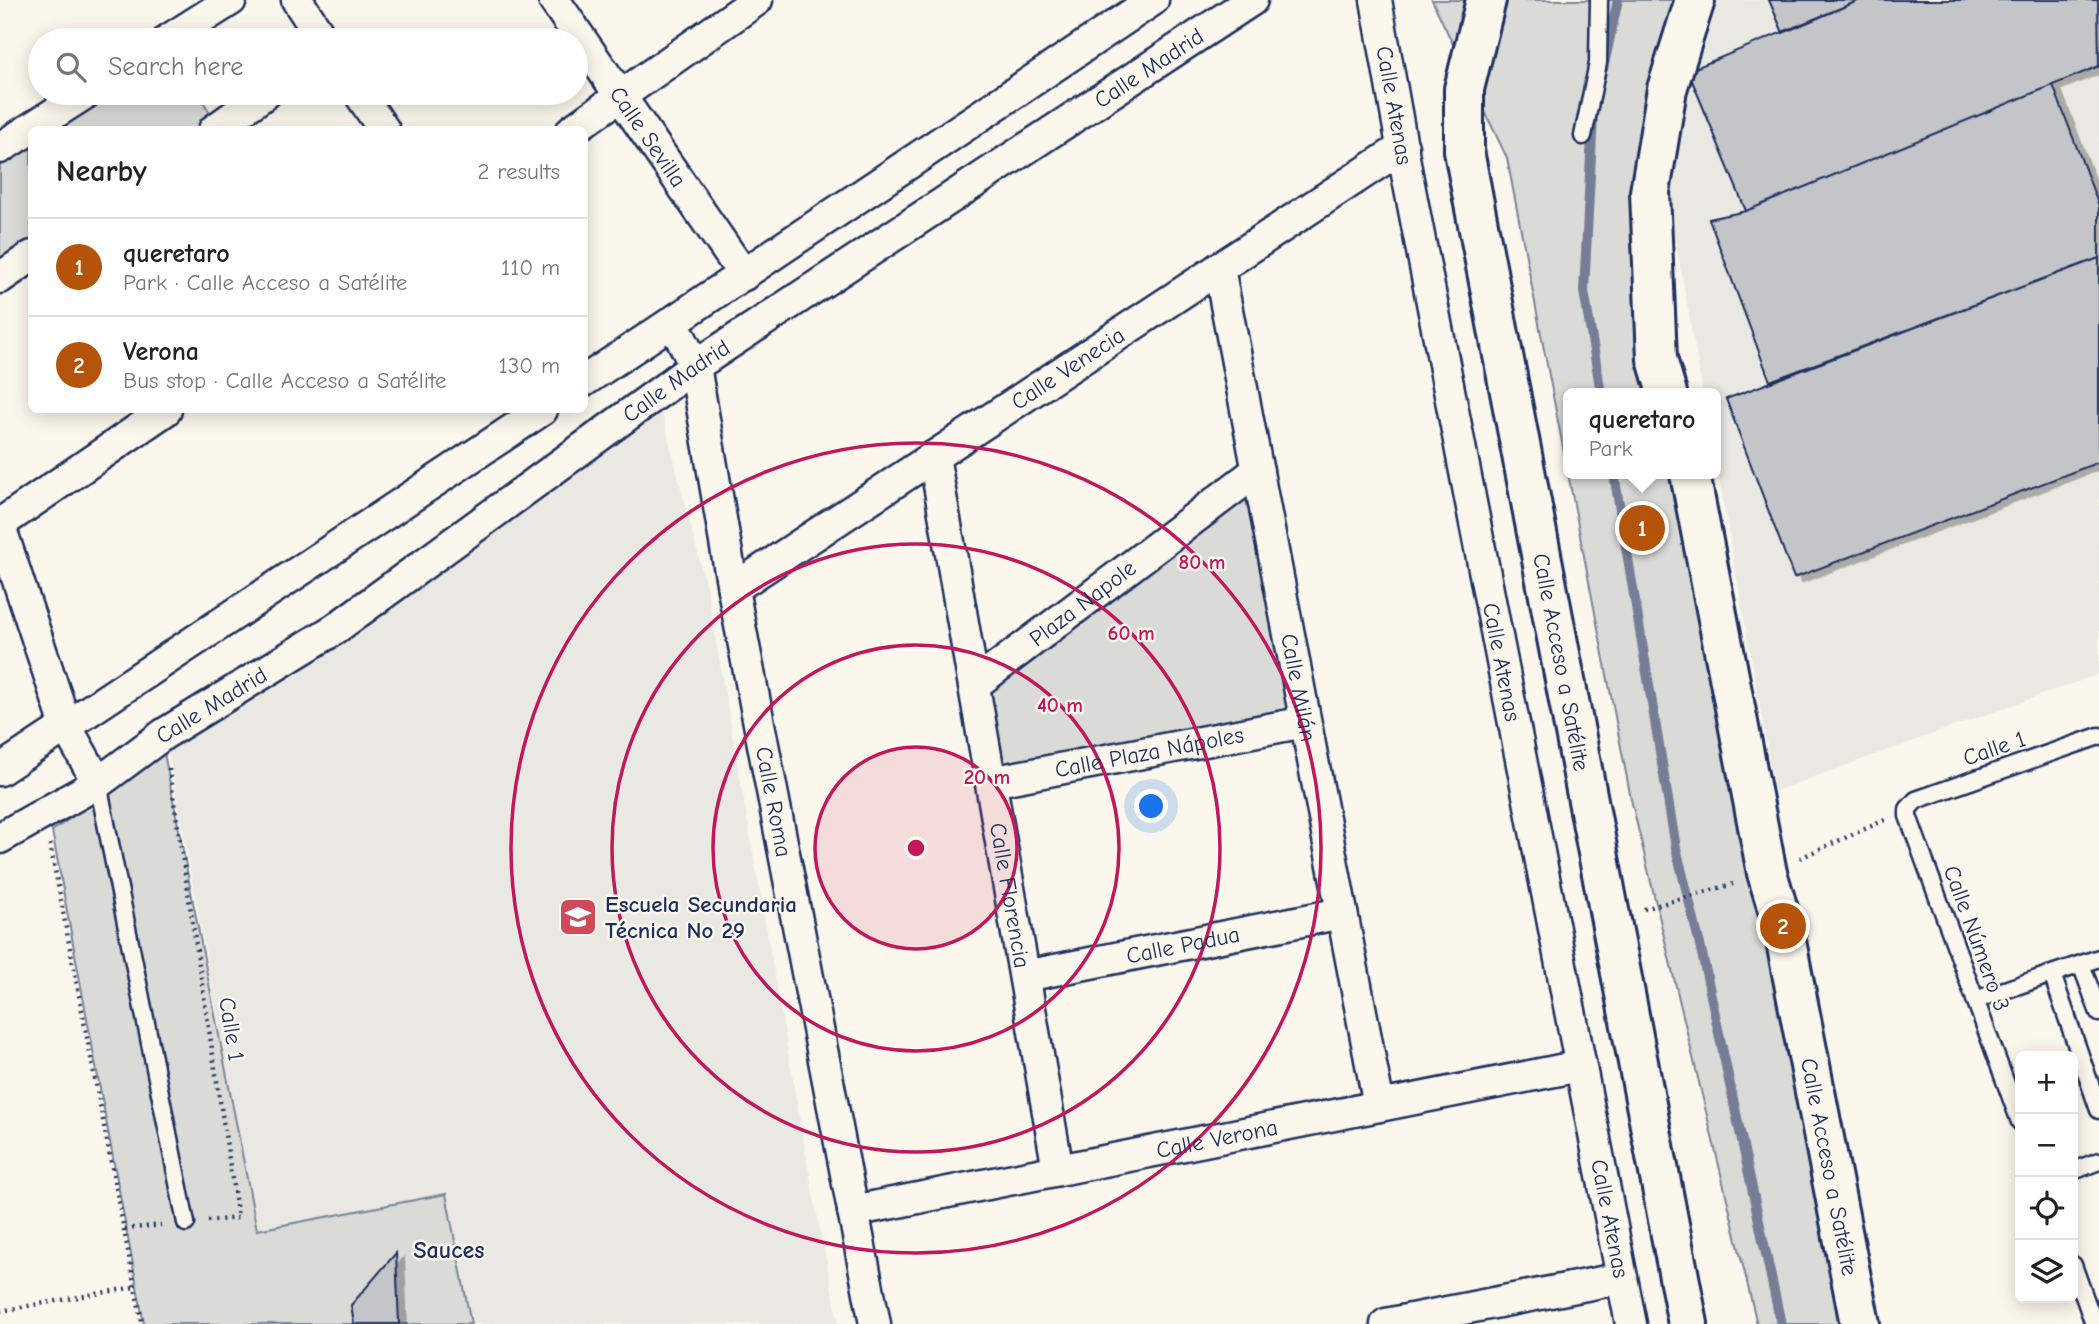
<!DOCTYPE html>
<meta charset="utf-8">
<style>
body{margin:0;font-family:"Comic Neue",sans-serif;background:#f6f6f6;color:#222}
.controls{position:absolute;right:21px;bottom:21px;display:grid;overflow:hidden;border-radius:10px;box-shadow:0 4px 18px #0003}
.controls button{width:63px;height:63px;display:grid;place-items:center;padding:0;border:0;border-bottom:2px solid #e0e0e0;background:#fff;color:#222;font:35px sans-serif}
.you{position:absolute;left:1152px;top:807px;width:24px;height:24px;margin:-18px;border:5px solid #fff;border-radius:50%;background:#1a73e8;box-shadow:0 0 0 10px #1a73e833}
.badge{display:grid;place-items:center;width:46px;height:46px;border-radius:50%;background:#b45309;color:#fff;font-size:23px;font-weight:700}
.pin{position:absolute;translate:-50% -50%;border:4px solid #fff;box-shadow:0 2px 7px #0006}
.popup{position:absolute;left:1563px;top:388px;width:158px;height:91px;box-sizing:border-box;display:grid;place-content:center;border-radius:10px;background:#fff;filter:drop-shadow(0 2px 5px #0005);font-size:23px;white-space:nowrap;color:#767676}
.popup b{font-size:26px;color:#222}
.popup::after{content:'';position:absolute;left:50%;top:100%;margin-left:-14px;border:14px solid transparent;border-top-color:#fff}
.list{margin:0;padding:0;list-style:none}
h2{display:flex;justify-content:space-between;align-items:center;height:91px;margin:0;padding:0 28px;font-size:30px}
h2 small{font-size:23px;font-weight:400;color:#767676}
.list li{display:grid;grid-template-columns:46px 1fr auto;gap:21px;align-items:center;box-sizing:border-box;height:98px;padding:0 28px;border-top:2px solid #e0e0e0}
.list b{display:block;font-size:26px;white-space:nowrap}
.list p{margin:0;font-size:23px;white-space:nowrap;color:#767676}
.list em{font-size:23px;font-style:normal;color:#767676}
.icon{flex:none;width:38px;height:38px;fill:none;stroke:currentColor;stroke-width:2;stroke-linecap:round;stroke-linejoin:round}
.map{position:relative;flex:none;width:2099px;height:1324px;overflow:hidden}
.search{position:absolute;background:#fff;box-shadow:0 4px 18px #0003;left:28px;top:28px;width:560px;height:77px;display:flex;align-items:center;gap:18px;box-sizing:border-box;padding:0 24px;border-radius:38px;color:#767676;font-size:26px}
.panel{position:absolute;background:#fff;box-shadow:0 4px 18px #0003;left:28px;top:126px;width:560px;height:287px;border-radius:10px}
.map>svg:first-child{display:block}
.built{fill:#eae8e2}
.green{fill:#dadad7;stroke:#7a849a;stroke-width:2}
.lines{fill:none;stroke-linecap:round;stroke-linejoin:round}
.stream{stroke:#747e96;stroke-width:10}
.building{fill:#c3c5c9;stroke:#1b2f5e;stroke-width:2;filter:url(#shadow)}
.lane-casing{stroke:#1b2f5e;stroke-width:21}
.street-casing{stroke:#1b2f5e;stroke-width:35}
.secondary-casing{stroke:#1b2f5e;stroke-width:44}
.path{stroke:#1b2f5e;stroke-width:4.5;stroke-dasharray:2 5;stroke-linecap:butt}
.lane{stroke:#fbf7ec;stroke-width:16}
.street{stroke:#fbf7ec;stroke-width:30}
.secondary{stroke:#fbf7ec;stroke-width:38}
.ring{fill:none;stroke:#c2185b;stroke-width:3.5}
.labels{text-anchor:middle;stroke-width:5;stroke-linejoin:round;paint-order:stroke}
.street-label{font-size:23px;fill:#1b2f5e;stroke:#fbf7ec}
.poi-label{font-size:23px;font-weight:bold;fill:#1b2f5e;stroke:#fbf7ec;text-anchor:start}
.neighbourhood-label{font-size:24px;font-weight:bold;fill:#1b2f5e;stroke:#fbf7ec}
.centre{fill:#c2185b;stroke:#fbf7ec;stroke-width:3.5}
.ring-label{font-size:21px;text-anchor:middle;font-weight:bold;fill:#c2185b;stroke:#fbf7ec;stroke-width:5;stroke-linejoin:round;paint-order:stroke}
</style>
<div class="map">
<svg width="2099" height="1324" viewBox="0 0 2099 1324">
<defs>
<filter id="shadow"><feDropShadow dx="8" dy="4.5" stdDeviation="0" flood-color="#0004"/></filter>
</defs>
<rect width="100%" height="100%" fill="#fbf7ec"/>
<filter id="ink" filterUnits="userSpaceOnUse"><feTurbulence type="fractalNoise" baseFrequency=".0143" numOctaves="2"/><feDisplacementMap in="SourceGraphic" scale="14" xChannelSelector="R" yChannelSelector="G"/><feConvolveMatrix kernelMatrix="1 2 1 2 8 2 1 2 1" color-interpolation-filters="sRGB"/></filter>
<g filter="url(#ink)">
<path class="built" d="M 1710,0 L 2099,0 L 2099,674 L 1775,791 L 1716,462 L 1716,393 L 1703,393 L 1663,170 Z
M 662,413 L 707,590 L 814,1200 L 839,1324 L 471,1324 L 446,1194 L 257,1230 L 168,750 L 338,639 Z"/>
<path class="green" d="M 1432,0 L 1697,0 L 1653,256 L 1679,393 L 1568,393 L 1568,474 L 1695,474 L 1860,1324 L 1757,1324 L 1631,799 L 1507,158 Z
M 95,93 L 198,93 L 218,126 L 212,130 L 37,130 Z
M 31,133 L 31,254 L 0,276 L 0,153 Z
M 1258,470 L 1305,722 L 991,782 L 974,685 Z
M 164,753 L 257,1230 L 446,1194 L 471,1324 L 144,1324 L 52,831 Z"/>
<g class="lines">
<path class="stream" d="M 1603,69 L 1618,0
M 1593,116 L 1584,291 L 1601,393
M 1614,474 L 1676,848 L 1701,949 L 1781,1324"/>
</g>
<path class="building" d="M 1769,0 L 1860,0 L 1783,33 Z
M 1860,0 L 2098,0 L 2099,66 L 1746,211 L 1688,71 Z
M 2053,85 L 2099,206 L 2099,258 L 1770,381 L 1709,219 L 1746,211 Z
M 2099,258 L 2099,462 L 1794,578 L 1726,399 Z
M 396,1253 L 399,1324 L 354,1324 L 351,1305 Z"/>
<g class="lines">
<defs>
<path id="lane" d="M 1583,136 L 1598,63 L 1599,0
M 98,783 L 186,1223
M 2081,964 L 2099,1013
M 2052,974 L 2099,1110
M 1975,1000 L 2099,958
M 2020,1122 L 1908,816 L 1908,809 L 1916,800 L 2099,736
M 2073,1171 L 2099,1161
M 2073,1265 L 2094,1324"/>
<g id="street">
<path d="M 297,0 L 323,40"/>
<path id="s1" d="M 554,0 L 744,275"/>
<path id="s2" d="M 1376,0 L 1407,174 L 1631,1324"/>
<path d="M 168,40 L 231,0"/>
<path d="M 359,93 L 384,130"/>
<path d="M 214,130 L 266,93"/>
<path d="M 572,130 L 757,0"/>
<path d="M 0,148 L 86,93"/>
<path id="s3" d="M 1219,268 L 1379,1106"/>
<path d="M 0,278 L 32,256"/>
<path id="s4" d="M 673,322 L 695,366 L 733,589 L 875,1324"/>
<path d="M 584,381 L 1153,0"/>
<path id="s5" d="M 934,456 L 1058,1170"/>
<path d="M 0,524 L 166,410"/>
<path d="M 0,526 L 66,726 L 98,783"/>
<path id="s6" d="M 733,589 L 1403,147"/>
<path id="s7" d="M 974,685 L 1258,470"/>
<path d="M 0,770 L 542,410"/>
<path id="s8" d="M 991,782 L 1305,722"/>
<path id="s9" d="M 0,838 L 98,783 L 164,734 L 335,629 L 695,366 L 1252,0"/>
<path id="s10" d="M 1025,976 L 1342,913"/>
<path id="s11" d="M 853,1211 L 1580,1066"/>
<path d="M 1386,1324 L 1622,1278"/>
</g>
<g id="secondary">
<path id="s12" d="M 1486,0 L 1464,89 L 1464,151 L 1688,1324"/>
<path d="M 1667,393 L 1657,359 L 1650,192 L 1667,89 L 1695,0"/>
<path id="s13" d="M 1690,474 L 1767,873 L 1783,926 L 1860,1324"/>
</g>
</defs>
<use href="#lane" class="lane-casing"/>
<use href="#street" class="street-casing"/>
<use href="#secondary" class="secondary-casing"/>
<path class="path" d="M 169,769 L 238,1218 L 208,1221
M 50,844 L 142,1324
M 1800,858 L 1885,820
M 1644,909 L 1733,884
M 125,1229 L 161,1225
M 0,1311 L 135,1287"/>
<use href="#lane" class="lane"/>
<use href="#street" class="street"/>
<use href="#secondary" class="secondary"/>
</g>
</g>
<circle cx="916" cy="848" r="101" fill="#c2185b" fill-opacity=".12"/>
<g class="ring">
<circle cx="916" cy="848" r="101"/>
<circle cx="916" cy="848" r="203"/>
<circle cx="916" cy="848" r="304"/>
<circle cx="916" cy="848" r="405"/>
</g>
<defs>
<symbol id="school-square" viewBox="-11 -11 22 22"><rect x="-9" y="-9" width="18" height="18" rx="4" fill="#d1495b" stroke="#fbf7ec"/><path d="M0-5L7-2L0 1L-7-2ZM-4 1L0 2.5L4 1V4Q0 6-4 4Z" fill="#fff"/></symbol>
</defs>
<g fill-rule="evenodd">
<use href="#school-square" x="556" y="895" width="44" height="44"/>
</g>
<g class="labels">
<g class="street-label">
<text dy="8" stroke="none"><textPath href="#s9" startOffset="1384">Calle Madrid</textPath></text>
<text dy="8" stroke="none"><textPath href="#s2" startOffset="107">Calle Atenas</textPath></text>
<text dy="8" stroke="none"><textPath href="#s1" startOffset="166">Calle Sevilla</textPath></text>
<text dy="8" stroke="none"><textPath href="#s6" startOffset="401">Calle Venecia</textPath></text>
<text dy="8" stroke="none"><textPath href="#s9" startOffset="817">Calle Madrid</textPath></text>
<text dy="8" stroke="none"><textPath href="#s7" startOffset="136">Plaza Napole</textPath></text>
<text dy="8" stroke="none"><textPath href="#s2" startOffset="674">Calle Atenas</textPath></text>
<text dy="8" stroke="none"><textPath href="#s12" startOffset="674">Calle Acceso a Satélite</textPath></text>
<text dy="8" stroke="none"><textPath href="#s3" startOffset="427">Calle Milán</textPath></text>
<text dy="8" stroke="none"><textPath href="#s9" startOffset="250">Calle Madrid</textPath></text>
<text transform="translate(1994 748) rotate(-19)" y="8">Calle 1</text>
<text dy="8" stroke="none"><textPath href="#s8" startOffset="161">Calle Plaza Nápoles</textPath></text>
<text dy="8" stroke="none"><textPath href="#s4" startOffset="492">Calle Roma</textPath></text>
<text dy="8" stroke="none"><textPath href="#s5" startOffset="446">Calle Florencia</textPath></text>
<text transform="translate(1977 938) rotate(70)" y="8">Calle Número 3</text>
<text dy="8" stroke="none"><textPath href="#s10" startOffset="161">Calle Padua</textPath></text>
<text transform="translate(232 1029) rotate(81)" y="8">Calle 1</text>
<text dy="8" stroke="none"><textPath href="#s11" startOffset="371">Calle Verona</textPath></text>
<text dy="8" stroke="none"><textPath href="#s13" startOffset="707">Calle Acceso a Satélite</textPath></text>
<text dy="8" stroke="none"><textPath href="#s2" startOffset="1241">Calle Atenas</textPath></text>
</g>
<g class="poi-label">
<text x="605" y="912">Escuela Secundaria<tspan x="605" dy="26">Técnica No 29</tspan></text>
</g>
<g class="neighbourhood-label">
<text x="449" y="1258">Sauces</text>
</g>
</g>
<circle cx="916" cy="848" r="10" class="centre"/>
<g class="ring-label">
<text x="1202" y="569">80 m</text>
<text x="1131" y="640">60 m</text>
<text x="1060" y="712">40 m</text>
<text x="987" y="784">20 m</text>
</g>
</svg>
<div class="controls">
<button>+</button>
<button>−</button>
<button><svg class="icon" aria-label="locate" viewBox="0 0 24 24"><circle cx="12" cy="12" r="6"/><path d="M12 2v4M12 18v4M2 12h4M18 12h4"/></svg></button>
<button><svg class="icon" aria-label="layers" viewBox="0 0 24 24"><path d="M12 4l9 5-9 5-9-5zM3 14l9 5 9-5"/></svg></button>
</div>
<div class="you"></div>
<div class="pin badge" style="left:1642px;top:528px">1</div>
<div class="popup"><b>queretaro</b>Park</div>
<div class="pin badge" style="left:1783px;top:926px">2</div>
<div class="search"><svg class="icon" aria-label="search" viewBox="0 0 24 24"><circle cx="10" cy="10" r="6"/><path d="M15 15l6 6"/></svg>Search here</div>
<section class="panel">
<h2>Nearby<small>2 results</small></h2>
<ul class="list">
<li><span class="badge">1</span><div><b>queretaro</b><p>Park · Calle Acceso a Satélite</p></div><em>110 m</em></li>
<li><span class="badge">2</span><div><b>Verona</b><p>Bus stop · Calle Acceso a Satélite</p></div><em>130 m</em></li>
</ul>
</section>
</div>
